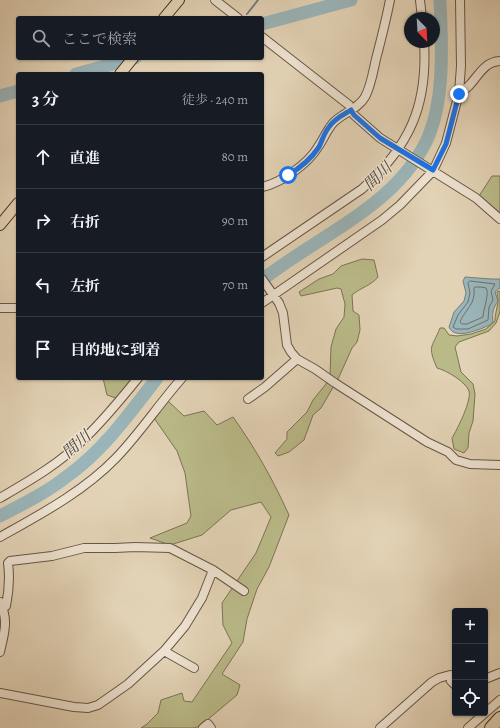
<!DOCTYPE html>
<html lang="ja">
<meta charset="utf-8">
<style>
body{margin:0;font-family:Alegreya,"Noto Serif JP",serif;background:#242831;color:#f1f3f6}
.controls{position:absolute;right:12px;bottom:12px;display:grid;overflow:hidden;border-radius:4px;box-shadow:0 1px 3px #0004}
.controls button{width:36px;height:36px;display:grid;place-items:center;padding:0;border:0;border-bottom:1px solid #363941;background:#171b24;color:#f1f3f6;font:20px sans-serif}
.compass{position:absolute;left:404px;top:12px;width:36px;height:36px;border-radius:50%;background:#171b24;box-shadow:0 1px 3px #0004;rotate:156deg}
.stop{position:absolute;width:12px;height:12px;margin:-9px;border:3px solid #1a73e8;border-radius:50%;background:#fff}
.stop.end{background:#1a73e8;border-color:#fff;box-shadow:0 1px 4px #0008}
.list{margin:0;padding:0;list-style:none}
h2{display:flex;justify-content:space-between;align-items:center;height:52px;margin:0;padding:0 16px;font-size:17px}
h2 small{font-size:13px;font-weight:400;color:#9ea1a6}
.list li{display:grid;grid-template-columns:26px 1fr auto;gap:12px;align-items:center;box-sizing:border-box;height:64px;padding:0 16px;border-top:1px solid #363941}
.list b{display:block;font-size:15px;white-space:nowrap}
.list em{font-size:13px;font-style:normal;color:#9ea1a6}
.icon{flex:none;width:22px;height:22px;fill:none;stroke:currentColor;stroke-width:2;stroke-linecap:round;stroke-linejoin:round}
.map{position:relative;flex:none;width:500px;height:728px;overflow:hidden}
.search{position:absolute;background:#171b24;box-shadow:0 1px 3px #0004;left:16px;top:16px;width:248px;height:44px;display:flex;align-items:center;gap:10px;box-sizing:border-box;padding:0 14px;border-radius:4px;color:#9ea1a6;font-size:15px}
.panel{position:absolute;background:#171b24;box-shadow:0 1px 3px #0004;left:16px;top:72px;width:248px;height:308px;border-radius:4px}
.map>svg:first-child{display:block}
.green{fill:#baba89;stroke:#7c7455}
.water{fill:#9ab5b9;stroke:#767f7c}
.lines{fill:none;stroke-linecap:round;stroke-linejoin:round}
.shore{stroke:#6c716d;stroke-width:1}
.stream{stroke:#767f7c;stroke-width:2}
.river{stroke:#9ab5b9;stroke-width:13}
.minor-casing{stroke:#685646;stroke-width:10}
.major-casing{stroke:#3f2d21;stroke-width:12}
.highway-casing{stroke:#3f2d21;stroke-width:14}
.minor{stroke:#ede2d0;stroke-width:8}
.major{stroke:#e3d3b6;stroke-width:10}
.highway{stroke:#e3d3b6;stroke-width:12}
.route{stroke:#1a73e8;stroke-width:5}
.labels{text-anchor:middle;stroke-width:3;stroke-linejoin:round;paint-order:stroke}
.water-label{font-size:16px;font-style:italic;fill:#51483f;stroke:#ede2d0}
</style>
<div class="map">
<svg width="500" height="728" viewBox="0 0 500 728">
<rect width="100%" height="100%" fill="#e3d3b6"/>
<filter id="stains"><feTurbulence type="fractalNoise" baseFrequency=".005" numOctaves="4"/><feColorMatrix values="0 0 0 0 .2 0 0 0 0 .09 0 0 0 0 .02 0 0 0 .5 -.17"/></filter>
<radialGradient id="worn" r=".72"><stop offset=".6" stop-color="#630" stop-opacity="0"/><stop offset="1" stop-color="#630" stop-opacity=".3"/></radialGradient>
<path class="green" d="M 492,176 L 500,176 L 500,215 L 479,196 Z
M 362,259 L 374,260 L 378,277 C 372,285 360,288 352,295 L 353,311 L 359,315 L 360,330 L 357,342 L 352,348 L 339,377 L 321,408 L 313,415 L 304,440 L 289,452 L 278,456 L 275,453 L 287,439 L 287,432 L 307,412 L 313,400 L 326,384 L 330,375 L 331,347 L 336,329 L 344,317 L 345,304 L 341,289 L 337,288 L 301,296 L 299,292 L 319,279 L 333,274 L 341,266 Z
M 500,291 L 500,312 L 496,323 L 489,331 L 459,342 L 455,347 L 461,372 L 473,384 L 475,394 L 473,421 L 469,433 L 468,448 L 464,453 L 454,449 L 452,438 C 457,430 472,400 469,391 C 466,382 446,370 437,368 C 427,345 432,348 440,328 L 444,328 L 449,335 L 457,336 L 471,334 L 486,329 L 495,321 C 495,309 500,305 497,292 Z
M 103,378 L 132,378 L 116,398 L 107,395 Z
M 168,401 L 184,416 L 204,411 L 217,425 L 233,417 C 256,449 273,480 289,515 L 269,567 L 257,589 L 247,619 L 243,642 L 222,674 L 240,685 L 237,695 L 200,726 L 194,728 L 141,728 L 147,724 L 158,713 L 161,700 L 182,693 L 184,701 L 192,702 L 232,643 L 223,625 L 222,603 L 256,553 L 271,517 L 261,502 L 231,510 L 202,535 L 170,545 L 150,538 L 187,523 L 191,516 L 185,473 L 177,451 L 154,418 Z"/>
<path class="water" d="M 465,277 L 491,279 L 500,279 L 500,288 L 495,292 L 498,301 C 493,308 492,313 493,322 L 490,325 C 480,329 455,341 449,327 L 454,312 L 464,301 L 466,293 L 463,281 Z"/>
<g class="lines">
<path class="shore" d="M 470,281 L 495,284 L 491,291 L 493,300 L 489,307 L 488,320 L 468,329 L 456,329 L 453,327 L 458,315 L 468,302 L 470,293 L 468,283 Z
M 476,287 C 478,287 484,287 486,288 C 490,293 483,310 483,317 L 467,324 L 462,324 L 460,322 C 465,309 476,305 474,288 Z"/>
<path class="stream" d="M 247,14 L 258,0"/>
<path class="river" d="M 262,24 L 351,0
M 76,74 L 135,58
M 0,96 L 18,91
M 262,280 C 295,254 332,235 365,210 C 387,194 407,175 421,151 C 446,111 442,46 440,0
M 0,516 C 23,504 46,493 66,477 C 103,451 130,413 157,378"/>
<defs>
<path id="minor" d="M 215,0 L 238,18
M 420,0 L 422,18
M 262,37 L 349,105 L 354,115 L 380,138 L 476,198 L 500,219
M 459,93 C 476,86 479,62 500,61
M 262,187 C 281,183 308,164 318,147 C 324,139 327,129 334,122 C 343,113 358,109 365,97 C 371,86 373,72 376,59 C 381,40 386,20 390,0
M 262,257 L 362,189 C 409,147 428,106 424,42
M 262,279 L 279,303 L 283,313 L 287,345 L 291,352 L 297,359 L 315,369 L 335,383 L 427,442 L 448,452 L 456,460 L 470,464 L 500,465
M 262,303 L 382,220 L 400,205 L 433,171 L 446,143 L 459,93 L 461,66 L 460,0
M 0,308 L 18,308
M 248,399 L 265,387 L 297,359
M 0,498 C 29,481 59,464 83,440 C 103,421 121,399 138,378
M 0,537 C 41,514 83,492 116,458 C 140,433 159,404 182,378
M 0,602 C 9,620 4,634 0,652
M 3,608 L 6,606 C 9,591 10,578 8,563 L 10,561 L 52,556 L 84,548 L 115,548 L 135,547 L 170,548 L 213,570 L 244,591
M 164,651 L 185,626 L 202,598 L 213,570
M 485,679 L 500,673
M 0,693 L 74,707 L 88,708 L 98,705 L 128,684 L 164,651 L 194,668
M 485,713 L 500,700
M 203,728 L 208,724 L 211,728
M 380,728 L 432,682 L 439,678 L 450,675 L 451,681 L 455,685
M 468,728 L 485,713"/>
<path id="major" d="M 164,18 L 179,0
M 120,74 L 133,58
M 0,225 L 18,203"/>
<path id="highway" d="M 491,728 L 500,718"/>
</defs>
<use href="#minor" class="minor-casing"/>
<use href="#major" class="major-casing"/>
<use href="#highway" class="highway-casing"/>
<use href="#minor" class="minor"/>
<use href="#major" class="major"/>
<use href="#highway" class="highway"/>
</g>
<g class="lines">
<path class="route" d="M 288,175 C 300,168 311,159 319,147 C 322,141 324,133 329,127 C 334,119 343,115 351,110 L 354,115 L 380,138 L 433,170 L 446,144 L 459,94"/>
</g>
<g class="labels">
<g class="water-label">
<text transform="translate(377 176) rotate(-44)" y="6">間川</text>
<text transform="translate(76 444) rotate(-42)" y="6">間川</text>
</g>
</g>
<rect width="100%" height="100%" filter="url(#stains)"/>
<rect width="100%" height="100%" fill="url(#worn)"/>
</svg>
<div class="controls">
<button>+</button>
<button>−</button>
<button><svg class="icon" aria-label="locate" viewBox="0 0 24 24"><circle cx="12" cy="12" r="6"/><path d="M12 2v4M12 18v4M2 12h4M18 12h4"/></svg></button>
</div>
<svg class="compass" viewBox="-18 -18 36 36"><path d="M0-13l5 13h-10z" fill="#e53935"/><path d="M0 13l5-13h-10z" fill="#9ea1a6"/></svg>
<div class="stop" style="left:288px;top:175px"></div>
<div class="stop end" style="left:459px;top:94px"></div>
<div class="search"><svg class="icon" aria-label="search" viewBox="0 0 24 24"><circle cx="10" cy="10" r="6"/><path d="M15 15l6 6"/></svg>ここで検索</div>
<section class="panel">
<h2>3 分<small>徒歩 · 240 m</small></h2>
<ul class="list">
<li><svg class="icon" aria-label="ahead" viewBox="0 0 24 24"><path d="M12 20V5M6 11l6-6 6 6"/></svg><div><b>直進</b></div><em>80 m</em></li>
<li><svg class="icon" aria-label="right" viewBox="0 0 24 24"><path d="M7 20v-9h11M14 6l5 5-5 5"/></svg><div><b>右折</b></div><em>90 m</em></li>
<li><svg class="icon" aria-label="left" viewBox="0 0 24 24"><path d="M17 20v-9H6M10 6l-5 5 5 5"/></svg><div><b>左折</b></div><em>70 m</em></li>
<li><svg class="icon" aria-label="arrive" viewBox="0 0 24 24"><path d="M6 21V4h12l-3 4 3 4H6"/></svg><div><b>目的地に到着</b></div></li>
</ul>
</section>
</div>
